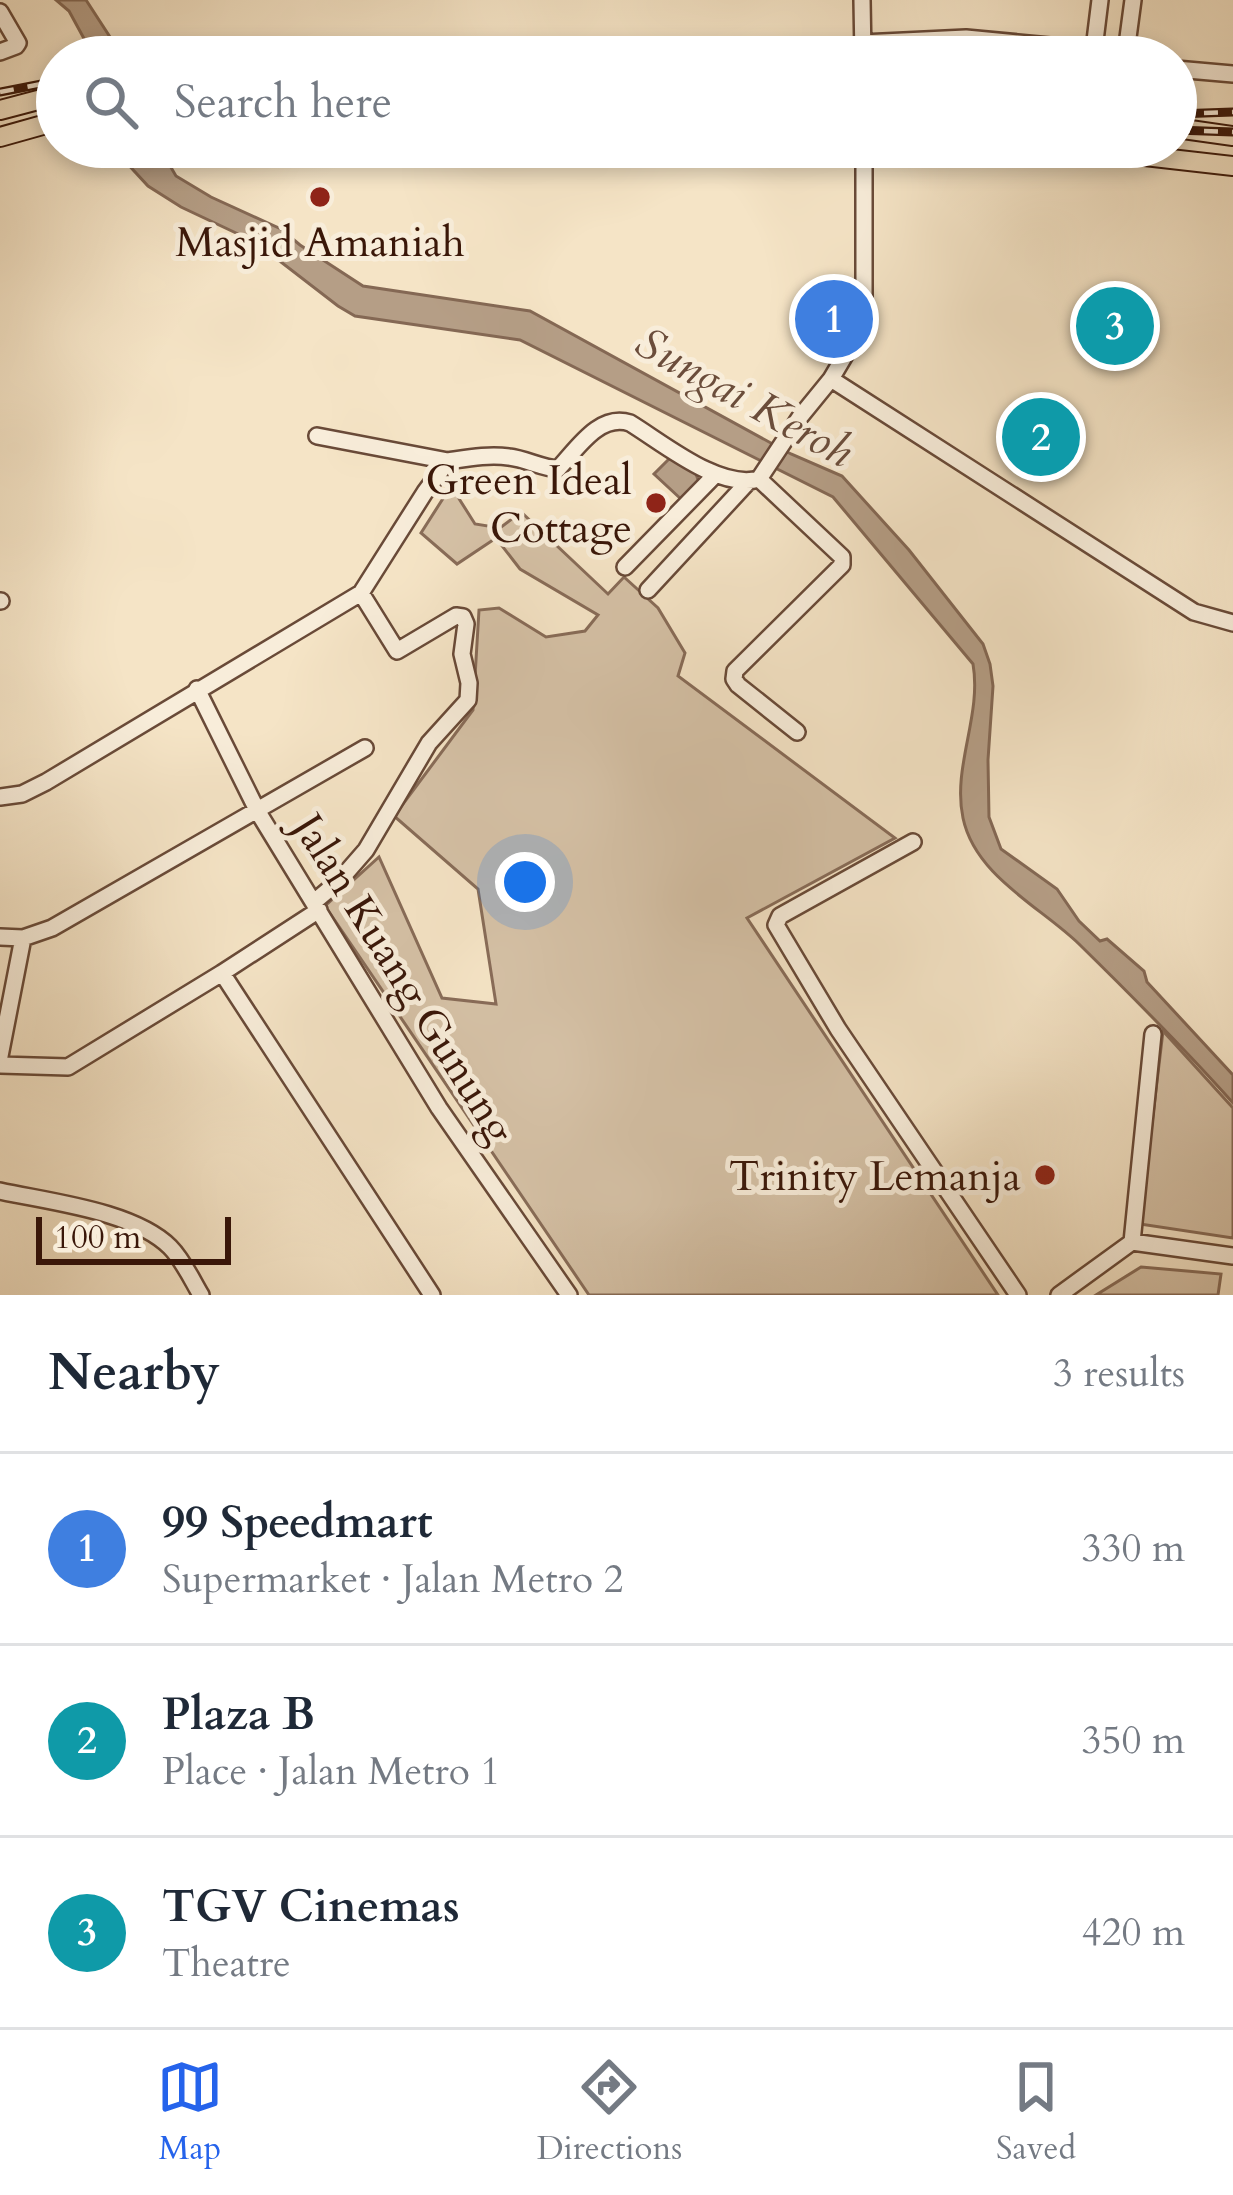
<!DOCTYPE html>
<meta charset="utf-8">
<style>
body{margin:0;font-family:Cardo,serif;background:#f6f6f7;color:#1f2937}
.scale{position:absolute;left:36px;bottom:30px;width:195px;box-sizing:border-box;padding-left:12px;border:6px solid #3a1709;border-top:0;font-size:33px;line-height:42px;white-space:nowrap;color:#3a1709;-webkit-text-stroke:9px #f8edda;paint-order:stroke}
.you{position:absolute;left:525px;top:882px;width:42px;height:42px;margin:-30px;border:9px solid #fff;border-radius:50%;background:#1a73e8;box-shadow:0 0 0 18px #1a73e833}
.badge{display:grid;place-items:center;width:78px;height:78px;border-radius:50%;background:#2563eb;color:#fff;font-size:39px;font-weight:700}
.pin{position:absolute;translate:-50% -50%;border:6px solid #fff;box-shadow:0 3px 12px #0006}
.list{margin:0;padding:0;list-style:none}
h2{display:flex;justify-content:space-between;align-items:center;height:156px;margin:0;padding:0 48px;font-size:51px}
h2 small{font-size:39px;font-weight:400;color:#747a83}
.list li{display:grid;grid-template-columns:78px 1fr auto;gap:36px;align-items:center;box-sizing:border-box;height:192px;padding:0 48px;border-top:3px solid #e0e1e3}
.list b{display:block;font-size:45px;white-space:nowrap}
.list p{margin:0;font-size:39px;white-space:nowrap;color:#747a83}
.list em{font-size:39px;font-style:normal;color:#747a83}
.icon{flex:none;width:66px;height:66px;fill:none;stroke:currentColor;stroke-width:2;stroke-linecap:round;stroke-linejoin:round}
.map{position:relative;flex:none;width:1233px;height:1295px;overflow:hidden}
.search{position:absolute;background:#fff;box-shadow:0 6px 18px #0003;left:36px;right:36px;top:36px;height:132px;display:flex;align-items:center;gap:30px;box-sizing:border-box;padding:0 42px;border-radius:66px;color:#747a83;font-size:45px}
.sheet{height:732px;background:#fff}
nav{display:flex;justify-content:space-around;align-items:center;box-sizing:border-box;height:168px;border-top:3px solid #e0e1e3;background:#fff;font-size:33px;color:#747a83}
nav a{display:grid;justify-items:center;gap:6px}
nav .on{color:#2563eb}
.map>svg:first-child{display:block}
.green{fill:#d5c1a6;stroke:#886c58;stroke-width:3}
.water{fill:#b59e86;stroke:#846854;stroke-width:3}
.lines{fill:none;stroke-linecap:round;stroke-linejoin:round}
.minor-casing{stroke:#694a38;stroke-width:20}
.major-casing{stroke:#3a1709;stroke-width:22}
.minor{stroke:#f8edda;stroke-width:15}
.major{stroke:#f5e4c6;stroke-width:18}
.rail-casing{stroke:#3a1709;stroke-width:9}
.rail{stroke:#f8edda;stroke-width:4.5;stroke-dasharray:14;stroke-linecap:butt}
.poi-dot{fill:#8f2418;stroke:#f8edda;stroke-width:4.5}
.labels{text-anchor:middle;stroke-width:10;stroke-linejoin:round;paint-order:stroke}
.poi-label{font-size:42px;fill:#3a1709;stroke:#f8edda;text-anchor:end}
.street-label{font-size:42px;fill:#3a1709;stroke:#f8edda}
.water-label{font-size:45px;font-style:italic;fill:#6b4d3b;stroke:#f8edda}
</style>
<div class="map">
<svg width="1233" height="1295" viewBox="0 0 1233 1295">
<rect width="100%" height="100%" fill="#f5e4c6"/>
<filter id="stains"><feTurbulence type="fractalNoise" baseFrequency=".00167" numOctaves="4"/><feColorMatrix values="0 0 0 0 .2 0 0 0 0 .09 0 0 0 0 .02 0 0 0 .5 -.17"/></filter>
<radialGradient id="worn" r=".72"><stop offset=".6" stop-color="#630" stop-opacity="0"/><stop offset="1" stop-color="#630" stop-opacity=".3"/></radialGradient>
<path class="green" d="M 451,486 L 475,524 L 500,528 L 521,512 L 608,594 L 624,577 L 658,608 L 685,653 L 678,676 L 895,838 L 747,918 L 998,1295 L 589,1295 L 325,906 L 379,857 L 442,998 L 496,1004 L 478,889 L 394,816 L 473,710 L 479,610 L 499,608 L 546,637 L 585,631 L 598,615 L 520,569 L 496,538 L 457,564 L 421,533 Z
M 1163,1031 L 1233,1108 L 1233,1238 L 1140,1224 Z
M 1141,1267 L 1221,1274 L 1218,1295 L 1096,1295 Z"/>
<path class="water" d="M 56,0 L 86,0 L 123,57 L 94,57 L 69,11 Z
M 112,147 L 159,147 L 176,176 L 211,197 L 281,229 L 300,245 L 363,286 L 530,311 L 791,454 L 842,476 L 909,550 L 983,644 L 990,664 L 993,686 L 988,760 L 989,817 L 1001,849 L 1057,889 L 1079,921 L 1100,941 L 1107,939 L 1144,971 L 1147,982 L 1233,1075 L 1233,1103 C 1184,1048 1132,996 1079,944 C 1041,907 975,876 963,818 C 952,767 982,716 973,664 L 833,497 L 520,340 L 355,316 L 338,306 L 255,242 L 181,207 L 148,186 Z
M 671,457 L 694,469 L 699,482 L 682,500 L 654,474 Z"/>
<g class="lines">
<defs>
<path id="minor" d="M 862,0 L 863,57
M 1133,0 L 1127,45 L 1138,57
M 0,12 L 18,43 L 16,46 L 0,52
M 862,43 L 966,38 L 1093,50
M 1093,57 L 1100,0
M 1176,69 L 1233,74
M 831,379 L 1194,612 L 1233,623
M 317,436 L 448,461
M 759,479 L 842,557 L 842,565 L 735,671 L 734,679 L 738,685 L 797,732
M 625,567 L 715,475
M 648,590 L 748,482
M 0,601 L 1,601
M 197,689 L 258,812 L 439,1108 L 569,1295
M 0,797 L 22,794 L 46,782 L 361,593 L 425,492 L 448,461 C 468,458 489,454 509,457 C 526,459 542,468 558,469 C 577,449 599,413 630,423 C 663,443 719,490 759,479 L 800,417 L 831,379 L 854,340 L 864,299 L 864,147
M 913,842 L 780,916 L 776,925 L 838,1029 L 1018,1295
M 314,902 L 339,881 L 366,850 L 429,743 L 468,700 L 469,683 L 462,654 L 466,624 L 463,617 L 456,616 L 397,651 L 361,593
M 0,937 L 23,938 L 52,928 L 365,748
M 222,973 L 432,1295
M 0,1056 L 23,938
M 0,1065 L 68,1067 L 222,973 L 319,910
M 0,1191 C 50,1202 134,1211 170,1247 C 183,1260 192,1280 201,1295
M 1132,1242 L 1153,1034
M 1059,1295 L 1132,1242 L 1233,1256"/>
<path id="major" d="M 0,110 L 57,95
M 1176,128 L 1233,136
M 0,137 L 57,121
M 1065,147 L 1233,166"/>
</defs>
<use href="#minor" class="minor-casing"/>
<use href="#major" class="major-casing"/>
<use href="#minor" class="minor"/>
<use href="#major" class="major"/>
<defs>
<path id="rail" d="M 0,92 L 57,81
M 1176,114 L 1233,112
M 1176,130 L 1233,132"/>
</defs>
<use href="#rail" class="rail-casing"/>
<use href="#rail" class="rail"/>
</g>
<g class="poi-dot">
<circle cx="320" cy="197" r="12"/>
<circle cx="656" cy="503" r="12"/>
<circle cx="1045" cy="1175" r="12"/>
</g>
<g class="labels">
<g class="poi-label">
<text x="320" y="256" text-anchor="middle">Masjid Amaniah</text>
<text x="632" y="494">Green Ideal<tspan x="632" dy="48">Cottage</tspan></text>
<text x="1021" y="1190">Trinity Lemanja</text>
</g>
<g class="street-label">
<text transform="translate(405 978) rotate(58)" y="15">Jalan Kuang Gunung</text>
</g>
<g class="water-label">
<text transform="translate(745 396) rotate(29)" y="16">Sungai Keroh</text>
</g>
</g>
<rect width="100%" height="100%" filter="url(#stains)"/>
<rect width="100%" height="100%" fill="url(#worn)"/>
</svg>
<div class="scale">100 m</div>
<div class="you"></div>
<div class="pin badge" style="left:834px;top:319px;background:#3f7fe0">1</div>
<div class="pin badge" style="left:1041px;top:437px;background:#0f9aa8">2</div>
<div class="pin badge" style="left:1115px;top:326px;background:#0f9aa8">3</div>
<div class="search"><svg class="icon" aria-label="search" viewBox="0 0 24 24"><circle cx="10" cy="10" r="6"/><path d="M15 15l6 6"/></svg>Search here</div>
</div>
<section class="sheet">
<h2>Nearby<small>3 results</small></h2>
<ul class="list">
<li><span class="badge" style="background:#3f7fe0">1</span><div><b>99 Speedmart</b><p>Supermarket · Jalan Metro 2</p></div><em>330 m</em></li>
<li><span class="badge" style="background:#0f9aa8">2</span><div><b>Plaza B</b><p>Place · Jalan Metro 1</p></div><em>350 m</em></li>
<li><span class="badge" style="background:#0f9aa8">3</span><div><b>TGV Cinemas</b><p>Theatre</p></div><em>420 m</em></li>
</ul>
</section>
<nav>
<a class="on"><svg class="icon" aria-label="map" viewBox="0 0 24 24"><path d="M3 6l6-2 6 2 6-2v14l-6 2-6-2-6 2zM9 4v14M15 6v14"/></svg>Map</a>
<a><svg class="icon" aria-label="directions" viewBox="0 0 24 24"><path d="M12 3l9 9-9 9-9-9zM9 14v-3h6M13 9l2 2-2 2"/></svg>Directions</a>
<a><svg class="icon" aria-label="saved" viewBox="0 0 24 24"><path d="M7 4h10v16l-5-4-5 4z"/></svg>Saved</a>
</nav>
